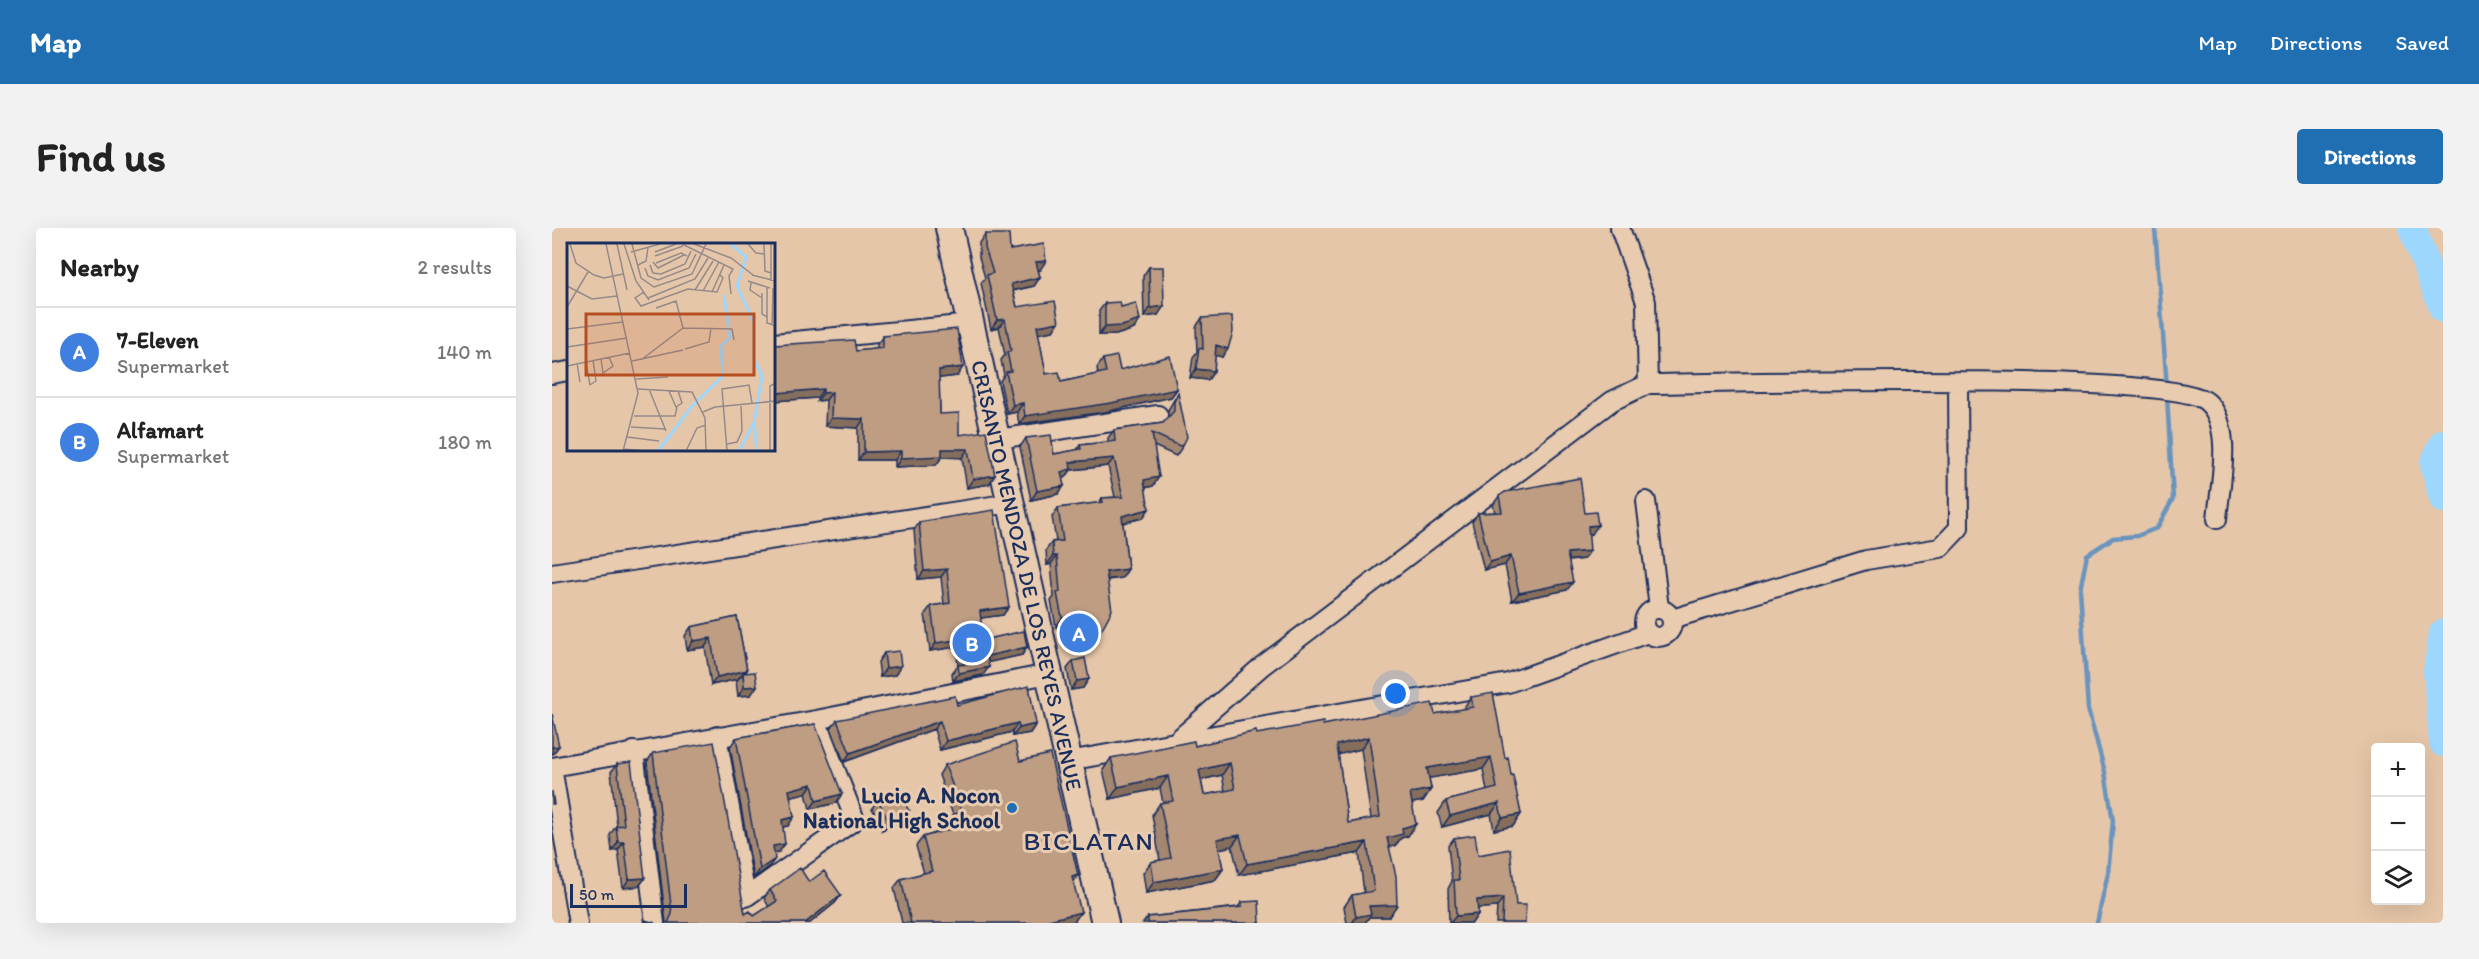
<!DOCTYPE html>
<meta charset="utf-8">
<style>
body{margin:0;font-family:Itim,sans-serif;background:#f2f2f2;color:#222}
.controls{position:absolute;right:18px;bottom:18px;display:grid;overflow:hidden;border-radius:6px;box-shadow:0 6px 24px #0002}
.controls button{width:54px;height:54px;display:grid;place-items:center;padding:0;border:0;border-bottom:2px solid #e0e0e0;background:#fff;color:#222;font:30px sans-serif}
.scale{position:absolute;left:18px;bottom:15px;width:117px;box-sizing:border-box;padding-left:6px;border:3px solid #1b2f5e;border-top:0;font-size:16px;line-height:21px;white-space:nowrap;color:#1b2f5e;-webkit-text-stroke:4px #e9ccb0;paint-order:stroke}
.you{position:absolute;left:844px;top:466px;width:21px;height:21px;margin:-15px;border:4px solid #fff;border-radius:50%;background:#1a73e8;box-shadow:0 0 0 9px #1a73e833}
.badge{display:grid;place-items:center;width:39px;height:39px;border-radius:50%;background:#1f6fb2;color:#fff;font-size:20px;font-weight:700}
.pin{position:absolute;translate:-50% -50%;border:3px solid #fff;box-shadow:0 2px 6px #0006}
.list{margin:0;padding:0;list-style:none}
h2{display:flex;justify-content:space-between;align-items:center;height:78px;margin:0;padding:0 24px;font-size:26px}
h2 small{font-size:20px;font-weight:400;color:#767676}
.list li{display:grid;grid-template-columns:39px 1fr auto;gap:18px;align-items:center;box-sizing:border-box;height:90px;padding:0 24px;border-top:2px solid #e0e0e0}
.list b{display:block;font-size:22px;white-space:nowrap}
.list p{margin:0;font-size:20px;white-space:nowrap;color:#767676}
.list em{font-size:20px;font-style:normal;color:#767676}
.icon{flex:none;width:33px;height:33px;fill:none;stroke:currentColor;stroke-width:2;stroke-linecap:round;stroke-linejoin:round}
.map{position:relative;flex:none;width:1891px;height:695px;overflow:hidden;border-radius:6px}
header{display:flex;align-items:center;gap:36px;box-sizing:border-box;height:84px;padding:0 30px;background:#1f6fb2;color:#fff}
header strong{font-size:28px}
nav{display:flex;gap:33px;margin-inline-start:auto;font-size:21px}
.intro{display:flex;align-items:center;justify-content:space-between;box-sizing:border-box;height:144px;padding:0 36px}
h1{margin:0;font-size:42px}
.button{padding:15px 27px;border-radius:6px;background:#1f6fb2;color:#fff;font-size:21px;font-weight:700}
main{display:flex;gap:36px;padding:0 36px}
aside{flex:1;background:#fff;border-radius:6px;box-shadow:0 6px 24px #0002}
.map>svg:first-child{display:block}
.lines{fill:none;stroke-linecap:round;stroke-linejoin:round}
.stream{stroke:#6a94be;stroke-width:4.5}
.river{stroke:#9ed7fe;stroke-width:28}
.minor-casing{stroke:#1b2f5e;stroke-width:22}
.secondary-casing{stroke:#1b2f5e;stroke-width:30}
.minor{stroke:#e9ccb0;stroke-width:18}
.secondary{stroke:#e9ccb0;stroke-width:26}
.wall{fill:#a38771;stroke:#1b2f5e;stroke-width:1.5;fill-rule:evenodd}
.shaded-wall{fill:#856e5c;stroke:#1b2f5e;stroke-width:1.5}
.building{fill:#be9d83;stroke:#1b2f5e;stroke-width:1.5;fill-rule:evenodd}
.poi-dot{fill:#1f6fb2;stroke:#e9ccb0;stroke-width:2}
.labels{text-anchor:middle;stroke-width:6;stroke-linejoin:round;paint-order:stroke}
.street-label{font-size:22px;fill:#1b2f5e;stroke:#e9ccb0}
.poi-label{font-size:22px;font-weight:bold;fill:#1b2f5e;stroke:#e9ccb0;text-anchor:end}
.quarter-label{font-size:26px;letter-spacing:1.5px;fill:#1b2f5e;stroke:#e9ccb0}
.inset-river{fill:none;stroke:#9ed7fe;stroke-width:3}
.inset-road{fill:none;stroke:#958a8a;stroke-width:1.5}
.view{fill:#b54e20;fill-opacity:0.15;stroke:#b54e20;stroke-width:3}
.inset-edge{fill:none;stroke:#1b2f5e;stroke-width:3}
</style>
<header>
<strong>Map</strong>
<nav><a>Map</a><a>Directions</a><a>Saved</a></nav>
</header>
<div class="intro"><h1>Find us</h1><a class="button">Directions</a></div>
<main>
<aside>
<h2>Nearby<small>2 results</small></h2>
<ul class="list">
<li><span class="badge" style="background:#3f7fe0">A</span><div><b>7-Eleven</b><p>Supermarket</p></div><em>140 m</em></li>
<li><span class="badge" style="background:#3f7fe0">B</span><div><b>Alfamart</b><p>Supermarket</p></div><em>180 m</em></li>
</ul>
</aside>
<div class="map">
<svg width="1891" height="695" viewBox="0 0 1891 695">
<rect width="100%" height="100%" fill="#e6c6a8"/>
<filter id="ink" filterUnits="userSpaceOnUse"><feTurbulence type="fractalNoise" baseFrequency=".0167" numOctaves="2"/><feDisplacementMap in="SourceGraphic" scale="12" xChannelSelector="R" yChannelSelector="G"/><feConvolveMatrix kernelMatrix="1 2 1 2 8 2 1 2 1" color-interpolation-filters="sRGB"/></filter>
<g filter="url(#ink)">
<g class="lines">
<path class="stream" d="M 1603,0 L 1615,160
M 1545,695 L 1556,645 L 1561,593 L 1553,544 L 1536,481 L 1528,362 L 1535,327 L 1561,310 L 1585,308 L 1605,300 L 1621,271 L 1615,168"/>
<path class="river" d="M 1860,0 L 1891,81
M 1891,215 L 1882,235 L 1891,271
M 1891,405 L 1885,443 L 1891,515"/>
<defs>
<path id="minor" d="M 1068,0 L 1094,74 L 1096,156
M 222,115 L 419,96
M 0,146 L 16,143
M 446,211 L 606,187
M 1094,273 L 1107,380
M 0,345 L 459,275
M1092 395a14 14 0 1 1 28 0a14 14 0 1 1-28 0Z
M 1120,391 L 1314,332 L 1388,320 L 1407,300 L 1406,154
M 165,508 L 194,669 L 303,592 L 264,492
M 622,515 L 710,438 L 1060,173 L 1096,156 C 1170,155 1622,143 1655,174 C 1682,198 1668,257 1665,291
M 82,523 L 103,695
M 516,533 L 956,455 L 1096,405
M 0,539 L 264,492 L 496,446
M 0,539 L 26,695"/>
<g id="secondary">
<path id="s1" d="M 397,0 L 553,695"/>
</g>
</defs>
<use href="#minor" class="minor-casing"/>
<use href="#secondary" class="secondary-casing"/>
<use href="#minor" class="minor"/>
<use href="#secondary" class="secondary"/>
</g>
<path class="wall" d="M 433,6 L 488,42 L 486,42 L 488,49 L 482,58 L 461,63 L 465,79 L 507,94 L 501,103 L 486,105 L 494,146 L 509,154 L 546,146 L 545,140 L 551,131 L 568,142 L 625,161 L 619,169 L 553,184 L 467,196 L 465,184 L 455,186 L 448,153 L 452,147 L 449,132 L 453,127 L 447,99 L 439,101 L 429,55 L 433,50 L 427,29 L 427,15 Z
M 597,39 L 606,87 L 592,89 L 591,48 Z
M 553,75 L 569,79 L 588,92 L 582,101 L 564,107 L 547,107 L 547,83 Z
M 650,90 L 670,129 L 663,127 L 662,143 L 656,152 L 638,150 L 641,129 L 645,124 L 644,99 Z
M 331,108 L 405,148 L 387,150 L 388,186 L 443,247 L 437,256 L 415,260 L 410,230 L 407,229 L 390,229 L 384,237 L 343,239 L 343,232 L 306,232 L 306,200 L 273,198 L 274,172 L 265,173 L 265,170 L 222,173 L 222,117 L 304,123 L 325,121 L 325,116 Z
M 626,165 L 630,219 L 624,228 L 602,218 L 601,258 L 593,260 L 591,290 L 571,295 L 576,341 L 570,350 L 556,352 L 541,414 L 526,417 L 523,396 L 504,399 L 499,373 L 502,369 L 499,336 L 495,337 L 494,322 L 500,314 L 504,313 L 500,289 L 506,280 L 547,275 L 550,270 L 563,269 L 556,238 L 519,242 L 513,250 L 510,251 L 512,258 L 506,266 L 479,272 L 468,219 L 474,210 L 502,226 L 525,222 L 528,217 L 556,214 L 556,210 L 562,202 L 611,195 L 616,190 L 616,182 Z
M 947,268 L 1033,285 L 1040,306 L 1037,306 L 1032,331 L 1017,333 L 1015,362 L 960,373 L 953,337 L 932,342 L 920,294 L 926,285 L 943,284 L 941,277 Z
M 367,294 L 451,387 L 428,390 L 431,412 L 475,419 L 470,427 L 436,434 L 431,447 L 401,453 L 400,445 L 406,437 L 404,419 L 378,423 L 373,386 L 379,378 L 392,376 L 389,349 L 366,351 L 362,302 Z
M 185,389 L 195,442 L 193,445 L 199,467 L 186,468 L 184,454 L 186,451 L 159,457 L 153,419 L 135,422 L 133,408 L 139,399 Z
M 332,425 L 343,447 L 328,449 L 326,434 Z
M 521,433 L 531,460 L 519,462 L 515,441 Z
M 919,469 L 953,530 L 959,547 L 969,586 L 961,598 L 942,602 L 939,586 L 890,599 L 886,585 L 894,573 L 935,563 L 931,541 L 877,550 L 879,561 L 871,573 L 860,575 L 856,608 L 849,610 L 843,618 L 837,619 L 837,689 L 817,689 L 813,695 L 795,695 L 792,679 L 800,667 L 812,665 L 807,625 L 687,647 L 680,618 L 667,621 L 671,641 L 663,652 L 594,665 L 591,645 L 599,634 L 608,632 L 600,587 L 608,575 L 611,575 L 608,560 L 558,571 L 551,542 L 559,530 L 643,518 L 705,506 L 771,497 L 883,486 L 911,481 ZM 809,521 L 819,591 L 796,595 L 786,526 ZM 670,547 L 673,563 L 652,567 L 649,552 Z
M 405,477 L 484,496 L 478,505 L 461,508 L 460,504 L 388,522 L 382,501 L 292,534 L 279,500 L 285,492 Z
M 263,496 L 284,575 L 258,581 L 254,565 L 238,568 L 236,598 L 231,599 L 227,624 L 222,625 L 217,639 L 202,650 L 178,519 L 184,510 Z
M 101,525 L 193,686 L 202,688 L 217,679 L 212,670 L 218,662 L 257,654 L 289,667 L 283,675 L 258,695 L 114,695 L 95,534 Z
M 468,533 L 526,647 L 521,654 L 522,694 L 518,695 L 350,695 L 342,660 L 349,651 L 372,645 L 364,618 L 371,609 L 397,601 L 395,595 L 401,587 L 387,547 L 393,537 Z
M 65,536 L 93,650 L 87,658 L 71,660 L 66,622 L 60,623 L 58,607 L 64,598 L 65,598 L 59,544 Z
M 326,571 L 357,583 L 351,592 L 330,602 L 320,580 Z
M 902,610 L 926,627 L 964,677 L 973,695 L 944,695 L 945,679 L 926,680 L 926,686 L 920,695 L 897,695 L 896,661 L 900,653 L 896,618 Z
M 690,674 L 708,695 L 591,695 L 596,689 L 686,679 Z"/>
<path class="shaded-wall" d="M 494,33 L 488,42 L 478,42 L 484,34 Z
M 488,49 L 482,58 L 453,64 L 459,56 Z
M 612,78 L 606,87 L 592,89 L 598,80 Z
M 453,91 L 447,99 L 439,101 L 445,92 Z
M 588,92 L 582,101 L 564,107 L 547,107 L 553,99 Z
M 507,94 L 501,103 L 479,107 L 485,98 Z
M 664,117 L 676,121 L 670,129 L 658,126 Z
M 411,139 L 405,148 L 381,151 L 387,142 Z
M 644,141 L 662,143 L 656,152 L 638,150 Z
M 271,161 L 265,170 L 222,173 L 222,168 L 224,165 Z
M 625,161 L 619,169 L 553,184 L 467,196 L 473,188 Z
M 280,164 L 274,172 L 265,173 L 271,165 Z
M 471,175 L 465,184 L 455,186 L 461,177 Z
M 279,190 L 312,191 L 306,200 L 273,198 Z
M 390,221 L 416,221 L 410,230 L 390,229 L 384,237 L 343,239 L 349,230 Z
M 349,223 L 343,232 L 306,232 L 312,224 Z
M 562,230 L 556,238 L 519,242 L 513,250 L 503,252 L 509,244 L 518,234 Z
M 443,247 L 437,256 L 415,260 L 421,251 Z
M 607,249 L 601,258 L 586,261 L 592,252 Z
M 512,258 L 506,266 L 479,272 L 485,263 Z
M 597,281 L 591,290 L 564,296 L 570,288 Z
M 1046,297 L 1040,306 L 1030,306 L 1036,298 Z
M 1038,323 L 1032,331 L 1009,333 L 1015,325 Z
M 501,328 L 505,328 L 499,336 L 495,337 Z
M 959,328 L 953,337 L 932,342 L 938,334 Z
M 395,341 L 389,349 L 366,351 L 372,343 Z
M 576,341 L 570,350 L 548,352 L 554,344 Z
M 1021,354 L 1015,362 L 960,373 L 967,365 Z
M 457,379 L 451,387 L 422,391 L 428,383 Z
M 529,387 L 523,396 L 504,399 L 510,390 Z
M 547,406 L 541,414 L 526,417 L 532,408 Z
M 159,410 L 153,419 L 135,422 L 141,413 Z
M 410,411 L 404,419 L 378,423 L 384,415 Z
M 475,419 L 470,427 L 429,436 L 435,428 Z
M 349,438 L 343,447 L 328,449 L 334,440 Z
M 437,439 L 431,447 L 401,453 L 407,445 Z
M 195,442 L 191,448 L 191,445 L 186,451 L 159,457 L 165,449 Z
M 537,451 L 531,460 L 519,462 L 525,453 Z
M 205,458 L 199,467 L 186,468 L 192,459 Z
M 388,493 L 382,501 L 292,534 L 298,525 Z
M 466,495 L 460,504 L 388,522 L 394,513 Z
M 484,496 L 478,505 L 461,508 L 467,500 Z
M 817,509 L 809,521 L 777,529 L 785,517 Z
M 7,518 L 1,526 L 0,526 L 0,519 Z
M 939,529 L 931,541 L 867,552 L 875,540 Z
M 678,535 L 670,547 L 639,554 L 647,542 Z
M 616,548 L 608,560 L 558,571 L 566,559 Z
M 260,556 L 254,565 L 231,570 L 237,562 Z
M 879,561 L 871,573 L 850,577 L 858,565 Z
M 290,566 L 284,575 L 258,581 L 264,573 Z
M 947,575 L 939,586 L 890,599 L 898,588 Z
M 357,583 L 351,592 L 330,602 L 336,593 Z
M 969,586 L 961,598 L 942,602 L 950,590 Z
M 242,589 L 236,598 L 224,600 L 230,592 Z
M 864,596 L 856,608 L 849,610 L 843,618 L 827,621 L 835,610 L 850,600 Z
M 688,607 L 680,618 L 657,623 L 665,611 Z
M 66,614 L 72,614 L 66,622 L 60,623 Z
M 815,614 L 807,625 L 687,647 L 695,636 Z
M 233,616 L 227,624 L 215,626 L 221,618 Z
M 223,631 L 217,639 L 202,650 L 208,641 Z
M 671,641 L 663,652 L 594,665 L 602,654 Z
M 526,647 L 520,657 L 520,649 Z
M 93,650 L 87,658 L 71,660 L 77,651 Z
M 289,667 L 283,675 L 258,695 L 253,695 Z
M 951,670 L 945,679 L 919,681 L 925,672 Z
M 845,677 L 837,689 L 817,689 L 813,695 L 800,695 L 804,689 L 817,678 Z
M 529,684 L 522,694 L 518,695 L 485,695 Z
M 926,686 L 920,695 L 898,695 L 904,688 Z"/>
<path class="building" d="M 433,6 L 457,6 L 458,22 L 492,16 L 494,33 L 484,34 L 488,49 L 459,56 L 465,79 L 503,73 L 507,94 L 485,98 L 494,146 L 507,144 L 509,154 L 554,144 L 551,131 L 565,128 L 568,142 L 618,128 L 625,161 L 559,175 L 473,188 L 471,175 L 461,177 L 454,144 L 459,143 L 455,124 L 459,123 L 453,91 L 445,92 L 435,47 L 441,45 L 433,20 Z
M 597,39 L 611,39 L 612,78 L 598,80 Z
M 568,74 L 569,79 L 584,75 L 588,92 L 570,98 L 553,99 L 553,75 Z
M 680,88 L 681,104 L 676,121 L 664,117 L 662,143 L 644,141 L 647,120 L 651,121 L 650,90 Z
M 405,101 L 411,139 L 387,142 L 388,186 L 407,185 L 407,207 L 434,203 L 443,247 L 421,251 L 416,221 L 390,221 L 390,228 L 349,230 L 349,223 L 312,224 L 312,191 L 279,190 L 280,164 L 271,165 L 271,161 L 224,165 L 223,156 L 222,156 L 222,117 L 302,112 L 304,123 L 331,120 L 331,108 Z
M 626,165 L 635,209 L 630,219 L 600,205 L 607,249 L 592,252 L 597,281 L 570,288 L 576,341 L 554,344 L 560,382 L 547,406 L 532,408 L 529,387 L 510,390 L 505,365 L 508,364 L 505,328 L 501,328 L 500,314 L 511,313 L 506,280 L 551,274 L 550,270 L 571,269 L 562,230 L 518,234 L 519,241 L 509,244 L 512,258 L 485,263 L 474,210 L 499,207 L 502,226 L 529,221 L 528,217 L 563,213 L 562,202 L 611,195 L 622,183 L 622,174 Z
M 1028,250 L 1033,285 L 1044,284 L 1046,297 L 1036,298 L 1038,323 L 1015,325 L 1021,354 L 967,365 L 959,328 L 938,334 L 926,285 L 950,284 L 947,268 L 953,264 Z
M 442,282 L 457,379 L 428,383 L 431,412 L 472,403 L 475,419 L 435,428 L 437,439 L 407,445 L 406,437 L 413,436 L 410,411 L 384,415 L 379,378 L 398,375 L 395,341 L 372,343 L 367,294 Z
M 185,389 L 195,442 L 165,449 L 159,410 L 141,413 L 139,399 Z
M 347,423 L 349,438 L 334,440 L 332,425 Z
M 533,430 L 537,451 L 525,453 L 521,433 Z
M 203,444 L 205,458 L 192,459 L 191,445 Z
M 477,458 L 484,496 L 467,500 L 466,495 L 394,513 L 388,493 L 298,525 L 285,492 L 403,468 L 405,477 Z
M 941,465 L 953,530 L 956,529 L 959,547 L 961,547 L 969,586 L 950,590 L 947,575 L 898,588 L 894,573 L 945,560 L 939,529 L 875,540 L 879,561 L 858,565 L 864,596 L 850,600 L 851,606 L 835,610 L 844,648 L 845,677 L 817,678 L 819,686 L 804,689 L 800,667 L 822,663 L 815,614 L 695,636 L 688,607 L 665,611 L 671,641 L 602,654 L 599,634 L 619,630 L 608,575 L 621,573 L 616,548 L 566,559 L 559,530 L 642,513 L 643,518 L 704,503 L 705,506 L 771,494 L 771,497 L 880,475 L 883,486 L 921,479 L 919,469 ZM 817,509 L 828,589 L 796,595 L 785,517 ZM 678,535 L 683,561 L 652,567 L 647,542 Z
M 0,486 L 7,518 L 0,519 Z
M 263,496 L 290,566 L 264,573 L 260,556 L 237,562 L 242,589 L 230,592 L 233,616 L 221,618 L 223,631 L 208,641 L 184,510 Z
M 162,514 L 193,686 L 198,683 L 202,688 L 225,673 L 218,662 L 248,640 L 257,654 L 272,643 L 289,667 L 253,695 L 116,695 L 120,686 L 101,525 Z
M 463,514 L 468,533 L 498,526 L 526,647 L 520,649 L 529,684 L 485,695 L 359,695 L 349,651 L 380,643 L 371,609 L 405,599 L 402,586 L 410,584 L 393,537 Z
M 79,534 L 93,650 L 77,651 L 72,614 L 66,614 L 64,598 L 72,597 L 65,536 Z
M 346,562 L 357,583 L 336,593 L 326,571 Z
M 0,563 L 2,576 L 0,576 Z
M 923,607 L 926,627 L 958,621 L 964,677 L 974,677 L 973,695 L 950,695 L 951,670 L 925,672 L 926,686 L 904,688 L 902,652 L 907,652 L 902,610 Z
M 707,673 L 708,695 L 596,695 L 596,689 L 690,679 L 690,674 Z
M 93,692 L 103,695 L 93,695 Z"/>
</g>
<circle class="poi-dot" cx="460" cy="580" r="6"/>
<g class="labels">
<g class="street-label">
<text dy="8" stroke="none"><textPath href="#s1" startOffset="356">CRISANTO MENDOZA DE LOS REYES AVENUE</textPath></text>
</g>
<g class="poi-label">
<text x="448" y="575">Lucio A. Nocon<tspan x="448" dy="25">National High School</tspan></text>
</g>
<g class="quarter-label">
<text x="537" y="622">BICLATAN</text>
</g>
</g>
<g transform="translate(15 15)">
<rect width="208" height="208" fill="#e6c6a8"/>
<path class="inset-river" d="M 164,1 L 179,14 L 170,43 L 187,80 L 187,116 L 195,133 L 187,180 L 190,208M 91,208 L 125,163 L 156,133 L 154,103 L 163,95 L 157,52M 172,208 L 187,180"/>
<path class="inset-road" d="M 3,1 L 9,20 L 27,32 L 37,35 L 56,31M 39,1 L 71,150 L 56,208M 50,1 L 60,47M 57,1 L 69,38 L 82,57M 65,1 L 74,35 L 87,44 L 125,31 L 139,1M 115,1 L 166,26 L 162,33 L 164,51M 127,1 L 164,15 L 186,32M 181,1 L 189,10 L 197,11M 197,1 L 198,28 L 204,30M 204,1 L 204,38M 64,9 L 93,1M 88,9 L 109,1M 88,13 L 116,3M 86,19 L 91,25 L 117,12M 89,20 L 114,10 L 120,13M 71,22 L 79,18 L 81,5M 83,22 L 86,30 L 94,31 L 118,21 L 124,8M 78,25 L 81,33 L 91,37 L 122,25 L 129,11M 185,32 L 209,38M 181,38 L 203,45M 184,40 L 183,47 L 195,55M 0,43 L 25,56 L 50,53M 200,45 L 200,80 L 209,83M 128,47 L 146,18M 136,48 L 152,19M 77,49 L 68,55 L 74,63 L 121,46 L 150,49 L 156,35 L 153,32M 145,49 L 157,22M 195,50 L 195,71 L 200,74M 81,55 L 128,36 L 141,15M 0,64 L 21,29M 89,65 L 109,58 L 116,85M 205,82 L 206,45M 0,86 L 56,79M 0,104 L 60,95M 118,106 L 142,99 L 144,85M 34,116 L 36,130 L 46,123 L 42,114M 74,117 L 116,85 L 165,86 L 167,97M 65,118 L 116,107M 19,119 L 23,142M 10,120 L 13,139M 0,123 L 63,110M 69,136 L 101,134M 23,142 L 29,138 L 26,117M 71,146 L 125,149 L 138,175 L 139,208M 82,146 L 99,188M 102,148 L 109,164 L 115,160 L 111,148M 136,169 L 148,164 L 209,158M 67,173 L 108,173 L 110,164M 64,184 L 98,186M 60,194 L 92,198M 160,201 L 170,199 L 175,188 L 174,161M 57,206 L 78,208M 119,208 L 130,185 L 139,182M 160,208 L 155,146 L 182,142 L 185,160M 203,208 L 203,143 L 209,140"/>
<path class="view" d="M 19,71 L 187,71 L 187,132 L 19,132 Z"/>
<rect width="208" height="208" class="inset-edge"/>
</g>
</svg>
<div class="controls">
<button>+</button>
<button>−</button>
<button><svg class="icon" aria-label="layers" viewBox="0 0 24 24"><path d="M12 4l9 5-9 5-9-5zM3 14l9 5 9-5"/></svg></button>
</div>
<div class="scale">50 m</div>
<div class="you"></div>
<div class="pin badge" style="left:527px;top:405px;background:#3f7fe0">A</div>
<div class="pin badge" style="left:420px;top:415px;background:#3f7fe0">B</div>
</div>
</main>
